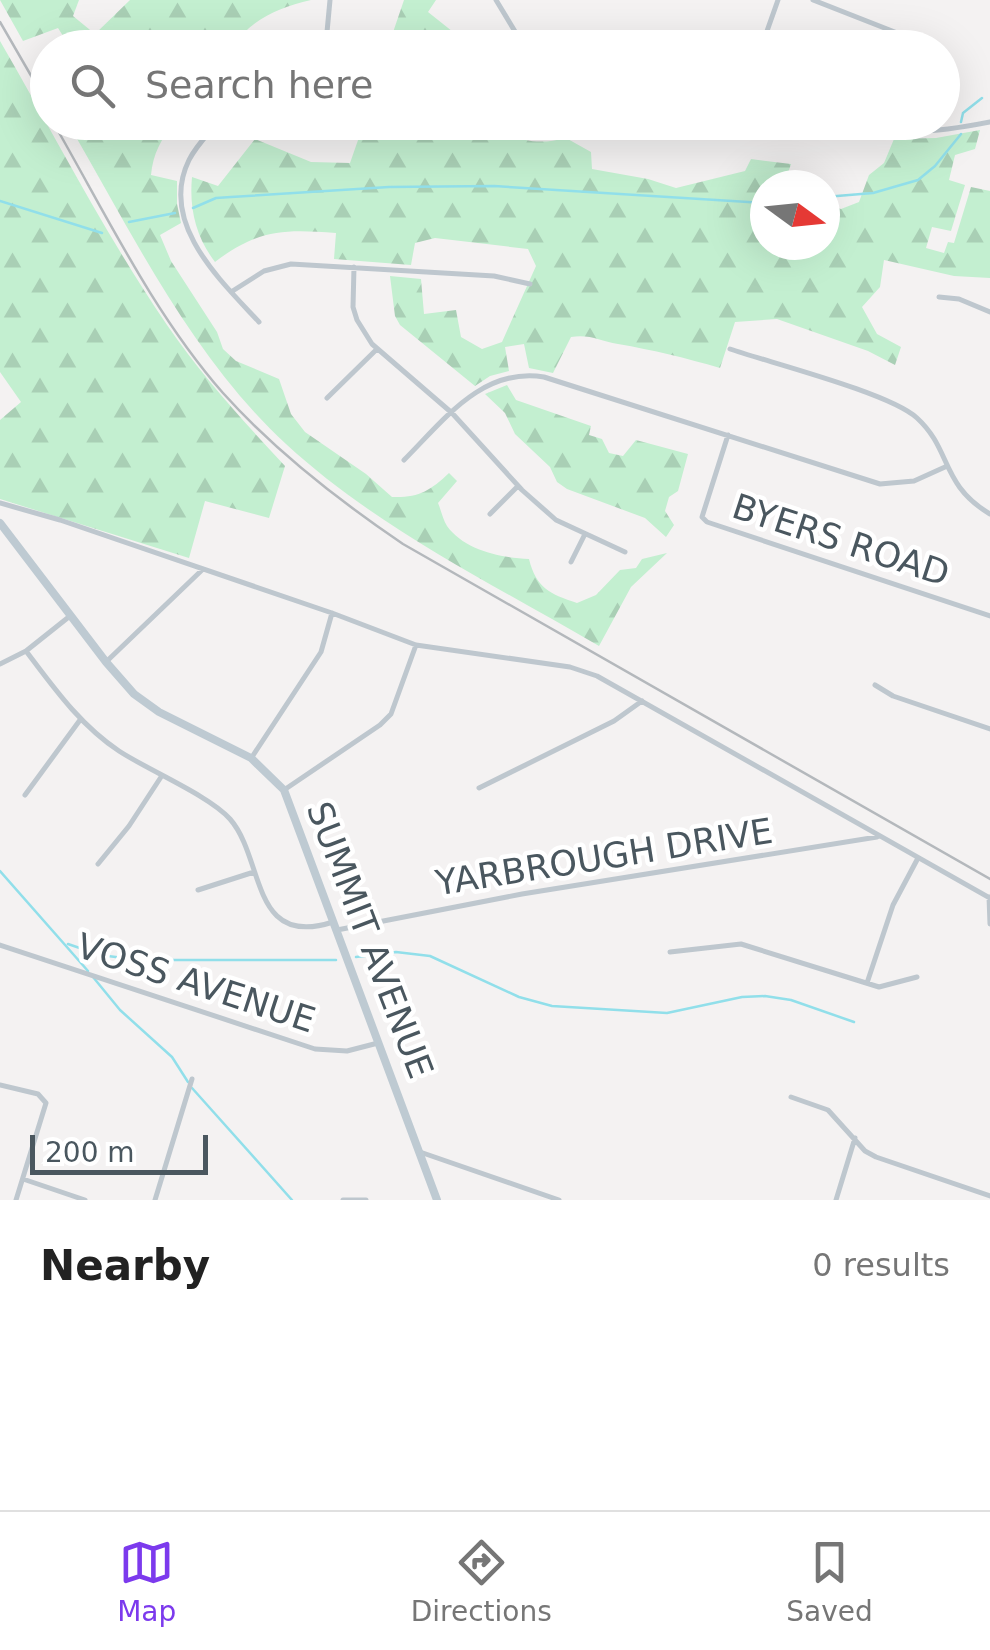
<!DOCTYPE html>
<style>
body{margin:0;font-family:"DejaVu Sans",sans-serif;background:#f2f2f2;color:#222}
.compass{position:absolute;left:750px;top:170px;width:90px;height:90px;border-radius:50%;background:#fff;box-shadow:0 10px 40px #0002;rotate:105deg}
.scale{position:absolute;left:30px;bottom:25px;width:178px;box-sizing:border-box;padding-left:10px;border:5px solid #4a575f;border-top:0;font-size:28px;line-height:35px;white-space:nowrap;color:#4a575f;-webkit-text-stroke:8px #fff;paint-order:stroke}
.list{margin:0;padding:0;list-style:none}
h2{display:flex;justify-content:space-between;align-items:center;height:130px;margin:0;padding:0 40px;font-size:42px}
h2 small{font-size:32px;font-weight:400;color:#767676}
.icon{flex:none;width:55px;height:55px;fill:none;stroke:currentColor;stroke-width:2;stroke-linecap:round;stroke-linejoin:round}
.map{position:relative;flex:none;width:990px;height:1200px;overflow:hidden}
.search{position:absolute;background:#fff;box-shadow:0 10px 40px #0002;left:30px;right:30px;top:30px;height:110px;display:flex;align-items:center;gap:25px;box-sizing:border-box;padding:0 35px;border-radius:55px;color:#767676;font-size:38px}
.sheet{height:310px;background:#fff}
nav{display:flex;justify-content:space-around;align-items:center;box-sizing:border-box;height:140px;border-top:2px solid #e0e0e0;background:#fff;font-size:28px;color:#767676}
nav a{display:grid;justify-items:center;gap:5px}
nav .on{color:#7c3aed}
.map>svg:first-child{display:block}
.forest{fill:url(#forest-firs)}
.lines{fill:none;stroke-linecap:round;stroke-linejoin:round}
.stream{stroke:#91dfea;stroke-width:2.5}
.street{stroke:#bec7ce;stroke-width:5}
.secondary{stroke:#becad2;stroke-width:8}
.rail{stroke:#b4b8bc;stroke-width:2.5}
.labels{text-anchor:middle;stroke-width:9;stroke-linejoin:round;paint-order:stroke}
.street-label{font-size:35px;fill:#4a575f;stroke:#fff}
</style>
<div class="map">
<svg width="990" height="1200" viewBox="0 0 990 1200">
<defs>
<pattern id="forest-firs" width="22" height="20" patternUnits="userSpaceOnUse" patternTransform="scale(2.5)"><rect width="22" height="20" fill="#c3efd0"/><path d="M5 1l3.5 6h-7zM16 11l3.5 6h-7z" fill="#a9cfb5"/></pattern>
</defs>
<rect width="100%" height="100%" fill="#f4f2f2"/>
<path class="forest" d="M 0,0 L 79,0 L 73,16 L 95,34 L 130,0 L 311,0 C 277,8 252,19 231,48 L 70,47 L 58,28 L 23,41 Z
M 404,0 L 436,0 L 428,12 L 472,47 L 388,47 Z
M 0,41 C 55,136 105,234 167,325 C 202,376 243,421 285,466 L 269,518 L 205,501 L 189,558 L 0,499 L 0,420 L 21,402 L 0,372 Z
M 77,122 L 174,123 C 161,139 153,154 151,175 L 177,181 L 177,204 L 181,223 L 160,235 L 171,261 L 217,332 L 223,349 L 236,361 L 279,379 L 291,414 L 305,432 L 366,474 L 392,497 C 418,498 430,491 449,473 L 457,481 L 438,503 C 441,510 443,520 447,526 C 464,550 501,558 529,559 C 536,588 550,594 577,603 L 596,595 L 620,570 L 636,568 L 642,559 L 667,553 L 631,587 L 599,646 C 493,584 377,528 286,444 C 193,358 135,239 72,130 Z
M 364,123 L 491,123 L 490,127 C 518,140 536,146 566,138 L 591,152 L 592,169 L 648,179 L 676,188 L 745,171 L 751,159 L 791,164 L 784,185 L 765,185 L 765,245 L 825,245 L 825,204 L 841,209 L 859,202 L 869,175 L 884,163 L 894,139 L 936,138 L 980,130 L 975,149 L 955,155 L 949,180 L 965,185 L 951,231 L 932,227 L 926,248 L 944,253 L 948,242 L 954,243 L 971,187 L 990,191 L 990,278 L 954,276 L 884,260 L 880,287 L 862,307 L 877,334 L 901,347 L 895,365 L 868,351 L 777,319 L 735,322 L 720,368 C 686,358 653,350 618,344 C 600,341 590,334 571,337 L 553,373 L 529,368 L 524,344 L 505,347 L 509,371 L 490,376 L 475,386 L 400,325 L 395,316 L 390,276 L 421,279 L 424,314 L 456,310 L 461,337 L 482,349 L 502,342 L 536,266 L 528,249 L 435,238 L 415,243 L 411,265 L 334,259 L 336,233 C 284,229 258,229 215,262 C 196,237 189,209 192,177 L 218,186 L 255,139 L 311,162 L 350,163 Z
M 507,385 L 516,400 L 591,426 L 589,435 L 602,439 L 609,453 L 623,456 L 636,440 L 688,454 L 678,491 L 669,497 L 665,511 L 674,525 L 666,537 L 645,518 L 567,489 L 557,482 L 550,467 L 515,434 L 505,413 L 485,394 Z"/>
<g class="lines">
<path class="stream" d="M 961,122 L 963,113 L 982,98
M 825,197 L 873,193 L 918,180 L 935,166 L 961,134
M 0,201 L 102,233
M 193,208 L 216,198 L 231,197 L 389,187 L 494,186 L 765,203
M 129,222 L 175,213
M 0,871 L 88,971
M 68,944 L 100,955 L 139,960 L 336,960
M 356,957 L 396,952 L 430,956 L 519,997 L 552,1006 L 667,1013 L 742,997 L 765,996 L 791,1000 L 854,1022
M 93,977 L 120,1010 L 172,1057 L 188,1082
M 192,1088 L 292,1200"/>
<path class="street" d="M 496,0 L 525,48
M 813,0 L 910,38 L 926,48
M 327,32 L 330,0
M 271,48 C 307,25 339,32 377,48
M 761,48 L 778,0
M 218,122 C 208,134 196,146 189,160 C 158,223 221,281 259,322
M 324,122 L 356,134
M 628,122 C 676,146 710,133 759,122
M 838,122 C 894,137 934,133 990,122
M 354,267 L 353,307 L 357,320 L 372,344 L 452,413 L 522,490 L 556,520 L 625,552
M 231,292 L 264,271 L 291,264 L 494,276 L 530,284
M 939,297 L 959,299 L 990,312
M 730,349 C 771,363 890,393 917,418 C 952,450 940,484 990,514
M 327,398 L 377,349
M 728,435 L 702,517 L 707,522 L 990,616
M 404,460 C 444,420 482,367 544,377 L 880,484 L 914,481 L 945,467
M 0,503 L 60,520 L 332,613 L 416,645 L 570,667 L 597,676 L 990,898
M 490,514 L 518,486
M 571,562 L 585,534
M 26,651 C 54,688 80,725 119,751 C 148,770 210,796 230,819 C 265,859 250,949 333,922
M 107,661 L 202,570
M 0,664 L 26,651 L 70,616
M 875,685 L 893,696 L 990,729
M 252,757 L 321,652 L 332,613
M 479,788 L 614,721 L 642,701
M 284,790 L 380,725 L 391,714 L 416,645
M 25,795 L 80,720
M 98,864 L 129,826 L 161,777
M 198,890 L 254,872
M 989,897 L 990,924
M 337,930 L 522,894 L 877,837
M 0,945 L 315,1049 L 347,1051 L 378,1043
M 670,952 L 741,944 L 879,987 L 917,977
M 867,983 L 893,905 L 918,858
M 0,1085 L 38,1094 L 46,1103 L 16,1200
M 791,1097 L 828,1110 L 865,1151 L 876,1157 L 990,1196
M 420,1152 L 559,1200
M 23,1179 L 85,1200
M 155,1200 L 192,1079
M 343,1200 L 366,1200
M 836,1200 L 855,1138"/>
<path class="secondary" d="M 0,523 L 106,662 L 134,694 L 159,712 L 251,758 L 284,790 L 437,1200"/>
<path class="rail" d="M 0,22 L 48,105
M 53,122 C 106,214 153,313 223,393 C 276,452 338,500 403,544 L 990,879"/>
</g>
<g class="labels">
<g class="street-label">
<text transform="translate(841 540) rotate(18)" y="12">BYERS ROAD</text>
<text transform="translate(604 857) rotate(-9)" y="12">YARBROUGH DRIVE</text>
<text transform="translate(370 940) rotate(69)" y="12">SUMMIT AVENUE</text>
<text transform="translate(196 983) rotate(18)" y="12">VOSS AVENUE</text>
</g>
</g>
</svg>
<svg class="compass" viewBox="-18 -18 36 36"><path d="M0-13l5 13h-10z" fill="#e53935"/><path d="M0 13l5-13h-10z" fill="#767676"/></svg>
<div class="scale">200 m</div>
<div class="search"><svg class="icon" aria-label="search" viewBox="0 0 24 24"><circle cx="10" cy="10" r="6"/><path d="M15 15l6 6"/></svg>Search here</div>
</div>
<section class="sheet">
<h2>Nearby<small>0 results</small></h2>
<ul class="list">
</ul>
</section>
<nav>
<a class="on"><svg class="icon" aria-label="map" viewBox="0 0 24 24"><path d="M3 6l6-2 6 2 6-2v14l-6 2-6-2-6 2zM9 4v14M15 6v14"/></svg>Map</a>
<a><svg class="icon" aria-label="directions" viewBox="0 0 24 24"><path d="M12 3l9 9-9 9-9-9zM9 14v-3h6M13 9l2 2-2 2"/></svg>Directions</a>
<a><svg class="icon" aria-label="saved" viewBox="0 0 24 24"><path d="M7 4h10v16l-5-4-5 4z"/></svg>Saved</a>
</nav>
